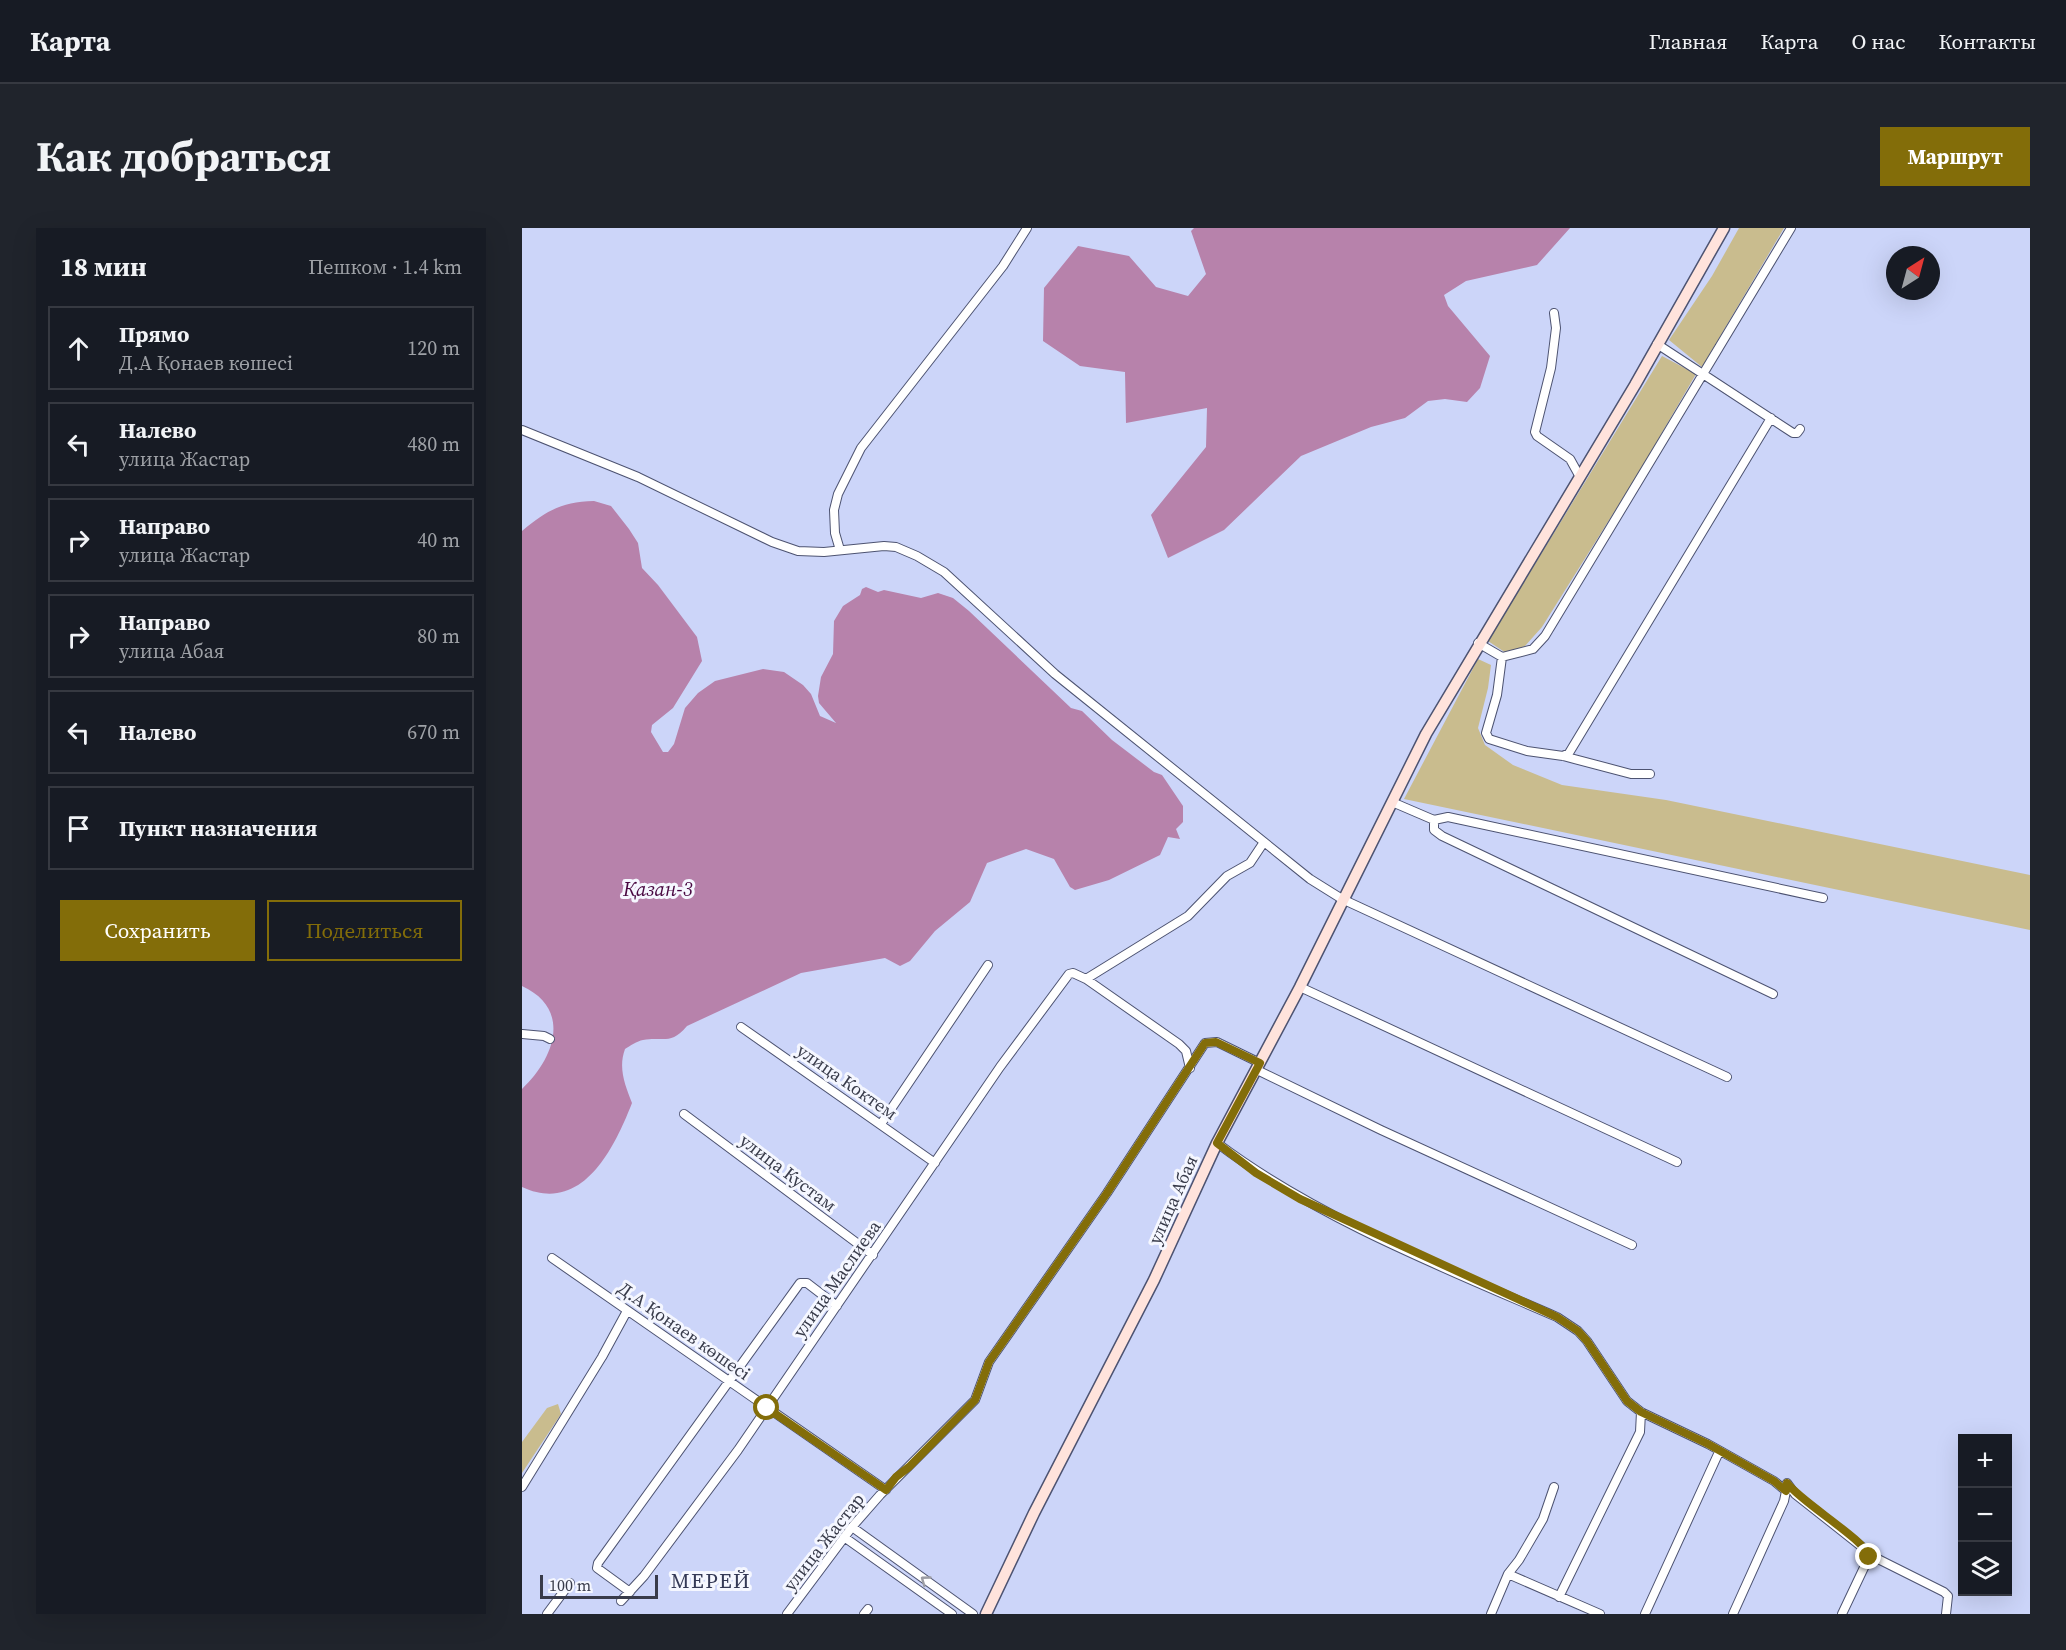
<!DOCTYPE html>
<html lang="ru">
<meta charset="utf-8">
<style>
body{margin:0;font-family:"Source Serif 4",serif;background:#20242c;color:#f1f3f6}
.controls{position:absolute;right:18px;bottom:18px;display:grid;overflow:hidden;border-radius:0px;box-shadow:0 6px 24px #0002}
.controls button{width:54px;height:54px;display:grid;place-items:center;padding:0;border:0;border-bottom:2px solid #363941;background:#171b24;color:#f1f3f6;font:30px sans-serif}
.compass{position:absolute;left:1364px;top:18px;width:54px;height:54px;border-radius:50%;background:#171b24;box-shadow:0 6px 24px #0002;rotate:36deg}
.scale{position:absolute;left:18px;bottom:15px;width:118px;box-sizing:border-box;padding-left:6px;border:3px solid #383b4a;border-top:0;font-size:16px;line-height:21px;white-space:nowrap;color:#383b4a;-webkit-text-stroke:4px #f5f7ff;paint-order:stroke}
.stop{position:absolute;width:18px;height:18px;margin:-14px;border:4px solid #836d09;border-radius:50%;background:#fff}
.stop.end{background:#836d09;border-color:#fff;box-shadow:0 2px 6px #0008}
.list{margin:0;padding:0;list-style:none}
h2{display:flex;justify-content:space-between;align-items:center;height:78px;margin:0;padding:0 24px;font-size:26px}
h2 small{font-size:20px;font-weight:400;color:#9ea1a6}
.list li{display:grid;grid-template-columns:39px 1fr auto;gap:18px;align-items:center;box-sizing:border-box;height:84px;margin:0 12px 12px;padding:0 12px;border:2px solid #363941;border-radius:0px}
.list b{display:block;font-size:22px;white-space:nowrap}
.list p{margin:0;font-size:20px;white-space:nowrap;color:#9ea1a6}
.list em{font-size:20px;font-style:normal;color:#9ea1a6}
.actions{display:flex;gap:12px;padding:18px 24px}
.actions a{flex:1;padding:14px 0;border:2px solid #836d09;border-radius:0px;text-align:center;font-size:21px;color:#836d09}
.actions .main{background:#836d09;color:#fff}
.icon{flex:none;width:33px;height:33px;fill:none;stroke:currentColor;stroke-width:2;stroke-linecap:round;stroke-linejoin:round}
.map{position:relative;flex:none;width:1508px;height:1386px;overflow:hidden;border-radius:0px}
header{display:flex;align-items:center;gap:36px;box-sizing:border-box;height:84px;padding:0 30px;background:#171b24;border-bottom:2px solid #363941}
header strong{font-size:28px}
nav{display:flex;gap:33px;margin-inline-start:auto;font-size:21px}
.intro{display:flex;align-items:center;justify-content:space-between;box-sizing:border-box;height:144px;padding:0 36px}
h1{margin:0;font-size:42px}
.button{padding:15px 27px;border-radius:0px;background:#836d09;color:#fff;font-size:21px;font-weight:700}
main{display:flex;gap:36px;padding:0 36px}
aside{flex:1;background:#171b24;border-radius:0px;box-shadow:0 6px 24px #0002}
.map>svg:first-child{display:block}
.green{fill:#c9bc8e}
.water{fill:#b782ab}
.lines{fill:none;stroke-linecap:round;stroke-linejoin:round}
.street-casing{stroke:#4d5371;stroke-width:10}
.secondary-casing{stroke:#4d5371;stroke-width:13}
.street{stroke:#fff;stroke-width:8}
.secondary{stroke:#ffe3dc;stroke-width:10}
.oneway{stroke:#9c9da4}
.route{stroke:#836d09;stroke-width:8}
.labels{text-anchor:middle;stroke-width:6;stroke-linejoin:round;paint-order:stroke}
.street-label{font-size:18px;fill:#383b4a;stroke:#f5f7ff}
.water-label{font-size:20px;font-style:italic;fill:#480740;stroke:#f5f7ff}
.quarter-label{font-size:21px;letter-spacing:1.5px;fill:#343956;stroke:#f5f7ff}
</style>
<header>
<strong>Карта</strong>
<nav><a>Главная</a><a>Карта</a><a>О нас</a><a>Контакты</a></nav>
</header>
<div class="intro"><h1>Как добраться</h1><a class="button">Маршрут</a></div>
<main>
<aside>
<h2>18 мин<small>Пешком · 1.4 km</small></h2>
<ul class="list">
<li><svg class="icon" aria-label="ahead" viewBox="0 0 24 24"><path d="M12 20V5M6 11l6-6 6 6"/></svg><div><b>Прямо</b><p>Д.А Қонаев көшесі</p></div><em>120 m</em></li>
<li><svg class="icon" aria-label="left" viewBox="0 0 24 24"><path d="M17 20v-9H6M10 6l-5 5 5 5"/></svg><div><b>Налево</b><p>улица Жастар</p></div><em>480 m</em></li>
<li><svg class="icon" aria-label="right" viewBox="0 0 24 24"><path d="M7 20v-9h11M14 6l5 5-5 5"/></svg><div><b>Направо</b><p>улица Жастар</p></div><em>40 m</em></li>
<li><svg class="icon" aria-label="right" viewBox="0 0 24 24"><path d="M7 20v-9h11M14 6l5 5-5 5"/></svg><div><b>Направо</b><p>улица Абая</p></div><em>80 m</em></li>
<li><svg class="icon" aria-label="left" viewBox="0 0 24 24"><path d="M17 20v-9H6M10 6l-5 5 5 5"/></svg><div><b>Налево</b></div><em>670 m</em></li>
<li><svg class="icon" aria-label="arrive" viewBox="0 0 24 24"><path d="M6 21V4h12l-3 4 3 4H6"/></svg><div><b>Пункт назначения</b></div></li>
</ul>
<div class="actions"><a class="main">Сохранить</a><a>Поделиться</a></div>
</aside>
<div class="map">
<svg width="1508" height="1386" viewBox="0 0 1508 1386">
<rect width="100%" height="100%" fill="#ccd5f9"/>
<path class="green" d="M 1217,0 L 1262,0 L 1180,139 L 1147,112 L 1190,48 Z
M 1140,128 L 1174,146 L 1116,246 L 1020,399 L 1003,418 L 984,425 L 966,413 Z
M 956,431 L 969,437 L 966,460 L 956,500 L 963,517 L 991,537 L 1040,557 L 1144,572 L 1508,647 L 1508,702 L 882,571 Z
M 36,1176 L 39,1186 L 0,1245 L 0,1214 L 25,1180 Z"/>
<path class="water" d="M 672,0 L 1048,0 L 1015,37 L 944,53 L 922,67 L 926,78 L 968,128 L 958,160 L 945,174 L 923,171 L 906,173 L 883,190 L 849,199 L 779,228 L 702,302 L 646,330 L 629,287 L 684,219 L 685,180 L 604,195 L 603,144 L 558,138 L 521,113 L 522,60 L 556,18 L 607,28 L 634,59 L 666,68 L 684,46 L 669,3 Z
M 72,273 L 89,278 L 107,301 L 116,315 L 120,340 L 136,357 L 175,409 L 180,433 L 151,480 L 130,497 L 129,504 L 141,524 L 146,524 L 152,516 L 163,480 L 176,465 L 193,453 L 241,441 L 262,444 L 281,457 L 289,466 L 298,488 L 314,495 L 297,475 L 296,468 L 299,449 L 311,426 L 312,393 L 321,378 L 338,367 L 340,361 L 344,359 L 356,364 L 362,362 L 399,370 L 416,365 L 431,370 L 447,383 L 549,480 L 560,483 L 590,512 L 632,544 L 640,547 L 661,578 L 661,594 L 654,601 L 658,611 L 646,609 L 638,627 L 587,652 L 553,662 L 548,659 L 532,631 L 504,621 L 465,635 L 448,674 L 413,703 L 388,733 L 378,738 L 363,730 L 279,745 L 165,798 C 148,818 141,808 121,812 C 115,813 108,818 103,821 C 96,840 103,857 110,875 C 92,921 60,987 0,959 L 0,861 C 33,830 50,781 0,758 L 0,303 C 25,282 40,274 72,273 Z"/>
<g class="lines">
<defs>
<path id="street" d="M 1032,85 L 1034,100 L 1029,140 L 1013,204 L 1015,208 L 1048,231 L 1058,249
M 1135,116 L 1271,205 L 1275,205 L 1278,201
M 0,202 L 116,249 L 250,314 L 276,323 L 302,324 L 362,318 L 374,319 L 395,328 L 422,344 L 533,446 L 788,651 L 820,671 L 1205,849
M 318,322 L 313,305 L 312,282 L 316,266 L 339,220 L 481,38 L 505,0
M 956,415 L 980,429 L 1011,421 L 1023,408 L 1269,0
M 980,429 L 975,467 L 964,505 L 967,511 L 1005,523 L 1041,528 L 1109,546 L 1128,546
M 1041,528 L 1047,525 L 1249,190
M 870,574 L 912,592
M 564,751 L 666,688 L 705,648 L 728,635 L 742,614
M 778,759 L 1155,934
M 1251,766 L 920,608 L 912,602 L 912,592 L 926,589 L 1301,670
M 219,799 L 413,935
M 0,806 L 22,808 L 28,811
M 735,842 L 859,902 L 1110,1017
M 162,886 L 351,1027
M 359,896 L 466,737
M 695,915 C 793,989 922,1040 1035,1089 L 1056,1103 L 1065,1113 L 1105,1173 L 1119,1184 L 1186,1216 L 1252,1253 L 1264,1263
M 30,1030 L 364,1262
M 1265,1255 L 1273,1266 L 1354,1330 L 1422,1364 L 1426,1368 L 1424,1386
M 0,1259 L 80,1129 L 105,1083
M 330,1299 L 451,1386
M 322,1309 L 430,1386
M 986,1346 L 1078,1386
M 108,1364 L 75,1340 L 76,1335 L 278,1055 L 285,1055 L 315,1078
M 1037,1369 L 1118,1204 L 1119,1184
M 99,1373 L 122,1348 L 216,1222 L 478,839 L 547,746 L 551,745 L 564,751 L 657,816 L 664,823 L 668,840
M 25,1386 L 48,1355
M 265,1386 L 330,1299 L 358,1267 L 453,1172 L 467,1134 L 585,965 L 683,815 L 695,814 L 738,835
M 342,1386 L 346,1381
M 969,1386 L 986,1346 L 997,1332 L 1021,1291 L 1032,1259
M 1123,1386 L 1197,1224
M 1211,1386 L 1262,1273 L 1265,1258
M 1320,1386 L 1347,1329 L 1346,1324"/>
<path id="secondary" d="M 464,1386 L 512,1285 L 632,1052 L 695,915 L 778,759 L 904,506 L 1113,157 L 1202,0"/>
</defs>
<use href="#street" class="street-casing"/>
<use href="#secondary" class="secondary-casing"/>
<use href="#street" class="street"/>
<use href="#secondary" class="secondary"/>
</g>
<defs><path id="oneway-chevron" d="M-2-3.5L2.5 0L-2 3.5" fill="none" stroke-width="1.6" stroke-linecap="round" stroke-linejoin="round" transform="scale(1.5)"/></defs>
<use class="oneway" href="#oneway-chevron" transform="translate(403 1352) rotate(-144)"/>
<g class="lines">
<path class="route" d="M 245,1180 L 364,1262 L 374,1249 L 387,1239 L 453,1172 L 467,1134 L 585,965 L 683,815 L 694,814 L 738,835 L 695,915 L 734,945 L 778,971 L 1035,1089 L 1056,1103 L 1065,1113 L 1105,1173 L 1119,1184 L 1186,1216 L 1252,1253 L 1264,1263 L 1265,1255 C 1280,1275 1345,1313 1347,1329"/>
</g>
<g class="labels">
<g class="street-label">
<text transform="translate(325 854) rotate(35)" y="6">улица Коктем</text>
<text transform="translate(266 945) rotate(37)" y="6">улица Кустам</text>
<text transform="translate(651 972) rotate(-66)" y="6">улица Абая</text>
<text transform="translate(315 1051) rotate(-55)" y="6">улица Маслиева</text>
<text transform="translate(162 1103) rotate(35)" y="6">Д.А Қонаев көшесі</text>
<text transform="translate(302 1314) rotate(-52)" y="6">улица Жастар</text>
</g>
<g class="water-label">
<text x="136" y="668">Қазан-3</text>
</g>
<g class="quarter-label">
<text x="189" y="1360">МЕРЕЙ</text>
</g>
</g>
</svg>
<div class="controls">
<button>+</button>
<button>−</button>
<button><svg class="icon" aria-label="layers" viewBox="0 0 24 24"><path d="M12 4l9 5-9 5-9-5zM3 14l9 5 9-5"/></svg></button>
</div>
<svg class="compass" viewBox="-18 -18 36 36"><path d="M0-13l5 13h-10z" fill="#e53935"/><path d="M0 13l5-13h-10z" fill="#9ea1a6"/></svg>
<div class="scale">100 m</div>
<div class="stop" style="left:245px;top:1180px"></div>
<div class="stop end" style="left:1347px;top:1329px"></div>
</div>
</main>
